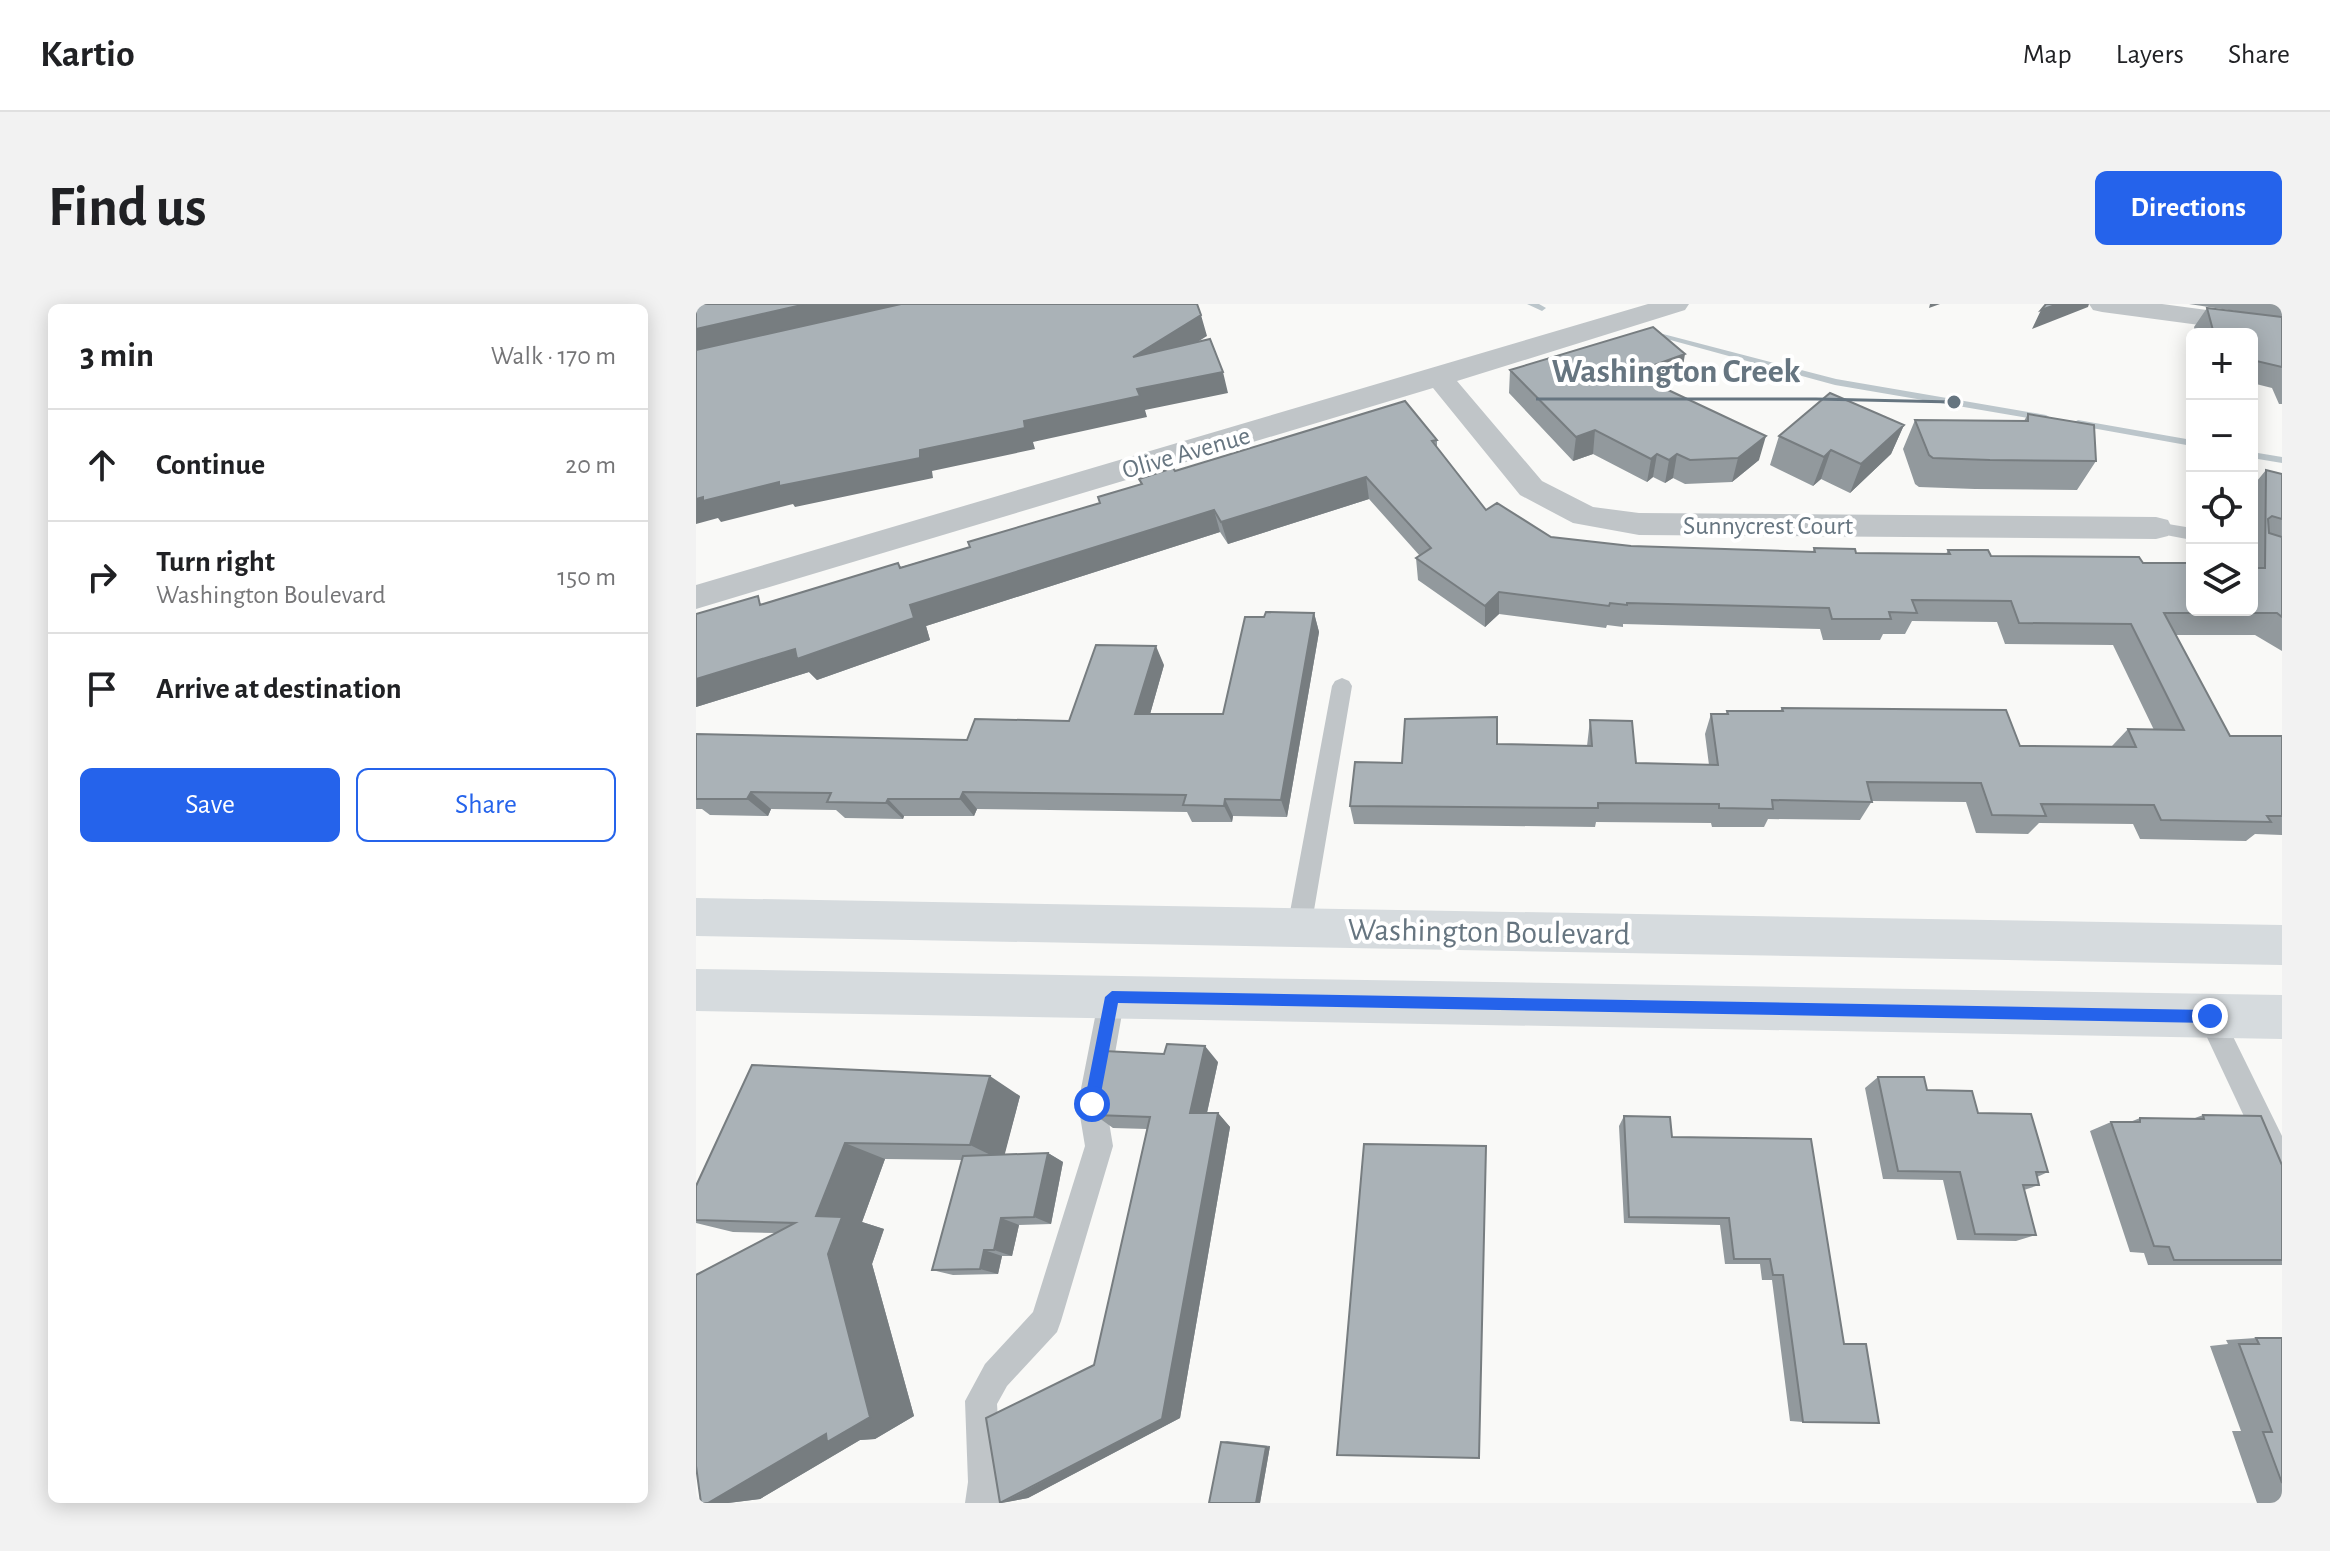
<!DOCTYPE html>
<meta charset="utf-8">
<style>
body{margin:0;font-family:"Alegreya Sans",sans-serif;background:#f2f2f2;color:#202124}
.controls{position:absolute;right:24px;top:24px;display:grid;overflow:hidden;border-radius:12px;box-shadow:0 4px 20px #0003}
.controls button{width:72px;height:72px;display:grid;place-items:center;padding:0;border:0;border-bottom:2px solid #e0e0e0;background:#fff;color:#202124;font:40px sans-serif}
.stop{position:absolute;width:24px;height:24px;margin:-18px;border:6px solid #2563eb;border-radius:50%;background:#fff}
.stop.end{background:#2563eb;border-color:#fff;box-shadow:0 2px 8px #0008}
.list{margin:0;padding:0;list-style:none}
h2{display:flex;justify-content:space-between;align-items:center;height:104px;margin:0;padding:0 32px;font-size:34px}
h2 small{font-size:26px;font-weight:400;color:#757577}
.list li{display:grid;grid-template-columns:52px 1fr auto;gap:24px;align-items:center;box-sizing:border-box;height:112px;padding:0 32px;border-top:2px solid #e0e0e0}
.list b{display:block;font-size:30px;white-space:nowrap}
.list p{margin:0;font-size:26px;white-space:nowrap;color:#757577}
.list em{font-size:26px;font-style:normal;color:#757577}
.actions{display:flex;gap:16px;padding:24px 32px}
.actions a{flex:1;padding:18px 0;border:2px solid #2563eb;border-radius:12px;text-align:center;font-size:28px;color:#2563eb}
.actions .main{background:#2563eb;color:#fff}
.icon{flex:none;width:44px;height:44px;fill:none;stroke:currentColor;stroke-width:2;stroke-linecap:round;stroke-linejoin:round}
.map{position:relative;flex:none;width:1586px;height:1199px;overflow:hidden;border-radius:12px}
header{display:flex;align-items:center;gap:48px;box-sizing:border-box;height:112px;padding:0 40px;background:#fff;border-bottom:2px solid #e0e0e0}
header strong{font-size:38px}
nav{display:flex;gap:44px;margin-inline-start:auto;font-size:28px}
.intro{display:flex;align-items:center;justify-content:space-between;box-sizing:border-box;height:192px;padding:0 48px}
h1{margin:0;font-size:56px}
.button{padding:20px 36px;border-radius:12px;background:#2563eb;color:#fff;font-size:28px;font-weight:700}
main{display:flex;gap:48px;padding:0 48px}
aside{flex:1;background:#fff;border-radius:12px;box-shadow:0 4px 20px #0003}
.map>svg:first-child{display:block}
.lines{fill:none;stroke-linecap:round;stroke-linejoin:round}
.stream{fill:#bcc6cb;fill-rule:evenodd}
.lane{fill:#c0c5c8;fill-rule:evenodd}
.street{fill:#c0c5c8;fill-rule:evenodd}
.secondary{fill:#d6dbde;fill-rule:evenodd}
.wall{fill:#92999d}
.shaded-wall{fill:#777d80}
.building{fill:#aab2b7;stroke:#777d80;stroke-width:2}
.route{fill:#2563eb}
.labels{text-anchor:middle;stroke-width:8;stroke-linejoin:round;paint-order:stroke}
.far-street-label{font-size:26px;fill:#667580;stroke:#fff}
.street-label{font-size:32px;fill:#667580;stroke:#fff}
.leader{fill:none;stroke:#667580;stroke-width:3}
.callout-dot{fill:#667580;stroke:#fff;stroke-width:3}
.callout-label{font-size:34px;text-anchor:middle;font-weight:bold;fill:#667580;stroke:#fff;stroke-width:8;stroke-linejoin:round;paint-order:stroke}
</style>
<header>
<strong>Kartio</strong>
<nav><a>Map</a><a>Layers</a><a>Share</a></nav>
</header>
<div class="intro"><h1>Find us</h1><a class="button">Directions</a></div>
<main>
<aside>
<h2>3 min<small>Walk · 170 m</small></h2>
<ul class="list">
<li><svg class="icon" aria-label="ahead" viewBox="0 0 24 24"><path d="M12 20V5M6 11l6-6 6 6"/></svg><div><b>Continue</b></div><em>20 m</em></li>
<li><svg class="icon" aria-label="right" viewBox="0 0 24 24"><path d="M7 20v-9h11M14 6l5 5-5 5"/></svg><div><b>Turn right</b><p>Washington Boulevard</p></div><em>150 m</em></li>
<li><svg class="icon" aria-label="arrive" viewBox="0 0 24 24"><path d="M6 21V4h12l-3 4 3 4H6"/></svg><div><b>Arrive at destination</b></div></li>
</ul>
<div class="actions"><a class="main">Save</a><a>Share</a></div>
</aside>
<div class="map">
<svg width="1586" height="1199" viewBox="0 0 1586 1199">
<rect width="100%" height="100%" fill="#f9f9f7"/>
<g class="lines">
<path class="stream" d="M 831,0 L 843,0 L 850,4 L 846,7 Z
M 967,30 L 1140,75 L 1350,111 L 1355,114 L 1350,117 L 1139,81 L 967,34 Z
M 1382,116 L 1496,136 L 1496,142 L 1379,121 L 1377,119 Z
M 1556,148 L 1586,153 L 1586,159 L 1556,154 Z"/>
<path class="lane" d="M 1460,218 L 1496,224 L 1496,236 L 1454,228 L 1451,224 Z
M 646,374 L 653,377 L 656,382 L 615,624 L 612,632 L 603,635 L 594,632 L 591,624 L 636,382 L 639,377 Z
M 416,681 L 425,685 L 429,693 L 410,800 L 417,842 L 365,1017 L 361,1028 L 311,1082 L 301,1100 L 306,1178 L 303,1199 L 269,1199 L 272,1178 L 269,1097 L 289,1060 L 337,1008 L 389,842 L 382,800 L 403,693 L 407,685 Z
M 1514,700 L 1523,704 L 1586,832 L 1586,876 L 1576,872 L 1501,712 L 1505,704 Z"/>
<path class="street" d="M 952,0 L 993,0 L 989,6 L 761,77 L 846,177 L 897,203 L 943,209 L 1460,213 L 1472,216 L 1476,224 L 1472,232 L 1460,235 L 943,231 L 877,219 L 824,191 L 737,84 L 0,305 L 0,281 Z
M 1393,0 L 1466,0 L 1586,16 L 1586,32 L 1406,8 L 1397,6 Z"/>
<path class="secondary" d="M 0,594 L 1586,621 L 1586,661 L 0,632 Z
M 0,665 L 1586,691 L 1586,735 L 0,707 Z"/>
</g>
<path class="wall" d="M 1493,0 L 1586,0 L 1586,100 L 1583,100 L 1576,84 L 1556,79 L 1556,30 L 1500,30 L 1498,23 L 1511,4 L 1546,8 Z
M 814,66 L 985,74 L 963,82 L 1063,156 L 1036,178 L 989,180 L 977,174 L 969,179 L 957,173 L 951,178 L 897,150 L 877,157 L 813,89 Z
M 1332,110 L 1400,157 L 1381,186 L 1279,185 L 1223,183 L 1219,180 L 1207,145 L 1219,116 L 1328,117 Z
M 1208,121 L 1195,150 L 1154,189 L 1125,175 L 1117,182 L 1074,161 L 1083,132 Z
M 741,136 L 741,144 L 790,206 L 855,233 L 935,242 L 1117,248 L 1118,244 L 1160,249 L 1250,250 L 1252,246 L 1295,252 L 1447,259 L 1495,264 L 1556,306 L 1556,183 L 1570,166 L 1586,170 L 1586,347 L 1559,331 L 1480,331 L 1534,432 L 1586,432 L 1586,531 L 1559,530 L 1550,537 L 1444,535 L 1437,520 L 1343,519 L 1332,530 L 1280,529 L 1270,498 L 1176,497 L 1164,516 L 1072,515 L 1068,523 L 1016,523 L 1015,519 L 900,518 L 899,523 L 658,520 L 654,502 L 706,459 L 801,440 L 891,442 L 894,416 L 940,459 L 1013,461 L 1009,430 L 1015,410 L 1030,410 L 1031,407 L 1084,407 L 1086,404 L 1324,442 L 1416,442 L 1432,425 L 1458,426 L 1417,341 L 1309,340 L 1301,318 L 1216,317 L 1209,330 L 1187,330 L 1184,336 L 1127,336 L 1124,325 L 927,320 L 927,323 L 911,321 L 910,324 L 803,310 L 789,323 L 722,276 L 720,254 L 724,252 L 673,195 L 532,240 L 524,228 L 230,322 L 234,336 L 121,376 L 113,368 L 0,403 L 0,310 L 69,299 L 202,259 L 205,263 L 274,243 L 404,199 L 445,180 L 443,175 L 479,167 Z
M 618,309 L 623,328 L 591,513 L 537,512 L 536,518 L 496,518 L 491,508 L 281,505 L 278,512 L 208,512 L 207,515 L 149,514 L 140,506 L 75,505 L 72,512 L 14,511 L 6,505 L 0,505 L 0,430 L 271,436 L 373,417 L 468,361 L 454,410 L 527,410 L 568,313 Z
M 522,758 L 511,809 L 522,809 L 534,823 L 484,1114 L 332,1194 L 304,1199 L 398,1061 L 451,825 L 417,824 L 399,811 Z
M 56,761 L 324,792 L 308,851 L 352,849 L 367,858 L 355,920 L 323,921 L 316,952 L 306,952 L 302,970 L 257,971 L 236,966 L 266,856 L 189,855 L 166,918 L 188,925 L 176,960 L 218,1112 L 179,1135 L 164,1136 L 64,1195 L 32,1199 L 5,1199 L 80,929 L 37,928 L 0,919 L 0,882 Z
M 1182,773 L 1231,786 L 1282,809 L 1352,868 L 1341,873 L 1343,881 L 1328,886 L 1340,931 L 1320,937 L 1261,936 L 1247,876 L 1187,875 L 1169,784 Z
M 1507,811 L 1586,861 L 1586,961 L 1452,961 L 1448,949 L 1434,948 L 1394,827 L 1415,818 L 1434,818 L 1444,814 L 1499,814 Z
M 928,812 L 976,833 L 1115,835 L 1107,1118 L 1094,1117 L 1076,976 L 1066,976 L 1064,960 L 1029,960 L 1024,921 L 928,919 L 923,822 Z
M 1560,1034 L 1586,1034 L 1586,1199 L 1561,1199 L 1536,1127 L 1545,1127 L 1514,1042 L 1532,1040 L 1530,1036 Z
M 531,1137 L 574,1142 L 564,1199 L 513,1199 L 525,1138 Z"/>
<path class="shaded-wall" d="M 110,0 L 211,0 L 0,50 L 0,25 Z
M 1234,0 L 1244,0 L 1233,4 Z
M 1362,0 L 1393,0 L 1392,3 L 1336,25 L 1345,6 Z
M 505,11 L 511,32 L 444,74 L 437,53 Z
M 989,50 L 985,74 L 933,93 L 936,69 Z
M 527,68 L 532,89 L 449,106 L 451,113 L 337,138 L 339,145 L 236,167 L 237,174 L 99,203 L 97,200 L 25,218 L 22,214 L 0,220 L 0,195 L 224,146 L 441,85 Z
M 1208,121 L 1195,150 L 1154,189 L 1165,160 Z
M 899,126 L 897,150 L 877,157 L 880,133 Z
M 1070,132 L 1063,156 L 1036,178 L 1042,154 Z
M 1135,146 L 1125,175 L 1117,182 L 1128,153 Z
M 961,150 L 957,173 L 951,178 L 955,155 Z
M 981,150 L 977,174 L 969,179 L 973,156 Z
M 670,173 L 673,195 L 532,240 L 525,218 Z
M 518,206 L 524,228 L 230,322 L 234,336 L 121,376 L 113,368 L 0,403 L 0,375 L 99,345 L 214,301 Z
M 803,288 L 803,310 L 789,323 L 789,302 Z
M 618,309 L 623,328 L 591,513 L 585,496 Z
M 460,342 L 468,361 L 449,428 L 439,410 Z
M 55,488 L 75,505 L 72,512 L 51,495 Z
M 267,488 L 281,505 L 278,512 L 264,495 Z
M 192,495 L 208,512 L 207,515 L 190,499 Z
M 529,495 L 537,512 L 536,518 L 528,502 Z
M 509,742 L 522,758 L 508,822 L 494,809 Z
M 294,772 L 324,792 L 307,857 L 274,841 Z
M 522,809 L 534,823 L 484,1114 L 332,1194 L 306,1199 L 466,1115 Z
M 149,839 L 189,855 L 166,918 L 188,925 L 176,960 L 218,1112 L 179,1135 L 164,1136 L 64,1195 L 32,1199 L 12,1199 L 120,912 Z
M 352,849 L 367,858 L 355,920 L 338,913 Z
M 305,914 L 323,921 L 316,952 L 298,946 Z
M 288,946 L 306,952 L 302,970 L 284,965 Z
M 574,1142 L 564,1199 L 560,1199 L 570,1143 Z"/>
<path class="building" d="M 0,0 L 110,0 L 0,25 Z
M 205,0 L 501,0 L 505,11 L 437,53 L 514,35 L 527,68 L 441,85 L 444,92 L 328,117 L 329,124 L 224,146 L 224,154 L 83,182 L 83,178 L 7,197 L 7,193 L 0,195 L 0,46 Z
M 1350,0 L 1362,0 L 1345,6 Z
M 1511,4 L 1586,13 L 1586,63 L 1556,56 L 1556,30 L 1518,30 Z
M 957,23 L 989,50 L 936,69 L 1070,132 L 1042,154 L 994,156 L 981,150 L 973,156 L 961,150 L 955,155 L 899,126 L 880,133 L 814,66 Z
M 1134,89 L 1208,121 L 1165,160 L 1135,146 L 1128,153 L 1083,132 Z
M 709,97 L 741,136 L 736,137 L 790,206 L 801,199 L 855,233 L 935,242 L 1119,248 L 1118,244 L 1159,245 L 1160,249 L 1254,250 L 1252,246 L 1292,246 L 1295,252 L 1443,253 L 1447,259 L 1493,259 L 1496,264 L 1496,306 L 1556,306 L 1556,264 L 1569,264 L 1570,166 L 1586,170 L 1586,215 L 1576,212 L 1572,215 L 1573,229 L 1586,233 L 1586,313 L 1581,309 L 1468,309 L 1534,432 L 1586,432 L 1586,512 L 1571,512 L 1575,518 L 1465,516 L 1458,501 L 1345,500 L 1350,512 L 1296,511 L 1285,479 L 1171,478 L 1176,498 L 1076,496 L 1077,505 L 1023,504 L 1023,500 L 902,499 L 902,504 L 654,502 L 659,458 L 706,459 L 709,415 L 801,413 L 801,440 L 896,442 L 894,416 L 936,417 L 940,459 L 1022,461 L 1015,410 L 1032,410 L 1031,407 L 1087,407 L 1086,404 L 1310,406 L 1324,442 L 1440,443 L 1432,425 L 1488,426 L 1435,320 L 1323,319 L 1315,297 L 1216,296 L 1221,309 L 1193,308 L 1195,315 L 1136,315 L 1133,304 L 931,299 L 931,301 L 914,299 L 913,302 L 803,288 L 789,302 L 720,254 L 735,244 L 670,173 L 525,218 L 518,206 L 214,301 L 218,314 L 101,355 L 99,345 L 0,375 L 0,310 L 62,292 L 64,301 L 202,259 L 204,264 L 274,243 L 272,238 L 404,199 L 402,193 L 446,180 L 443,175 L 477,164 L 479,167 Z
M 1332,110 L 1398,121 L 1400,157 L 1294,156 L 1237,154 L 1233,151 L 1219,116 L 1332,117 Z
M 570,308 L 618,309 L 585,496 L 529,495 L 528,502 L 487,501 L 490,491 L 267,488 L 264,495 L 192,495 L 190,499 L 131,498 L 135,489 L 55,488 L 51,495 L 0,495 L 0,430 L 271,436 L 279,415 L 373,417 L 400,341 L 460,342 L 439,410 L 527,410 L 549,313 L 568,313 Z
M 471,740 L 509,742 L 494,809 L 522,809 L 466,1115 L 304,1199 L 290,1114 L 398,1061 L 454,813 L 399,811 L 395,790 L 408,747 L 468,750 Z
M 56,761 L 294,772 L 274,841 L 149,839 L 120,912 L 146,913 L 132,950 L 174,1113 L 131,1138 L 130,1130 L 12,1199 L 5,1199 L 0,1162 L 0,971 L 99,919 L 0,916 L 0,882 Z
M 1182,773 L 1228,773 L 1231,786 L 1276,787 L 1282,809 L 1335,810 L 1352,868 L 1340,868 L 1343,881 L 1327,881 L 1340,931 L 1279,930 L 1264,868 L 1202,867 Z
M 1507,811 L 1565,812 L 1586,861 L 1586,956 L 1478,956 L 1473,943 L 1458,942 L 1415,818 L 1444,818 L 1444,814 L 1508,815 Z
M 928,812 L 974,813 L 976,833 L 1115,835 L 1148,1040 L 1170,1040 L 1183,1119 L 1107,1118 L 1087,971 L 1077,971 L 1074,955 L 1038,955 L 1033,914 L 933,913 Z
M 668,840 L 790,842 L 783,1154 L 641,1151 Z
M 352,849 L 338,913 L 305,914 L 298,946 L 288,946 L 284,965 L 236,966 L 267,852 Z
M 1560,1034 L 1586,1034 L 1586,1179 L 1567,1128 L 1576,1128 L 1543,1040 L 1563,1040 Z
M 525,1138 L 570,1143 L 560,1199 L 513,1199 Z"/>
<path class="route" d="M 416,687 L 1514,706 L 1521,712 L 1514,719 L 422,699 L 403,800 L 396,807 L 388,800 L 409,693 Z"/>
<g class="labels">
<g class="far-street-label">
<text transform="translate(490 148) rotate(-16)" y="9">Olive Avenue</text>
<text x="1072" y="230">Sunnycrest Court</text>
</g>
<g class="street-label">
<text transform="translate(793 627) rotate(1)" y="11">Washington Boulevard</text>
</g>
</g>
<path class="leader" d="M1258 98L1120 95H840"/>
<circle class="callout-dot" cx="1258" cy="98" r="8"/>
<g class="callout-label">
<text x="980" y="78">Washington Creek</text>
</g>
</svg>
<div class="controls">
<button>+</button>
<button>−</button>
<button><svg class="icon" aria-label="locate" viewBox="0 0 24 24"><circle cx="12" cy="12" r="6"/><path d="M12 2v4M12 18v4M2 12h4M18 12h4"/></svg></button>
<button><svg class="icon" aria-label="layers" viewBox="0 0 24 24"><path d="M12 4l9 5-9 5-9-5zM3 14l9 5 9-5"/></svg></button>
</div>
<div class="stop" style="left:396px;top:800px"></div>
<div class="stop end" style="left:1514px;top:712px"></div>
</div>
</main>
